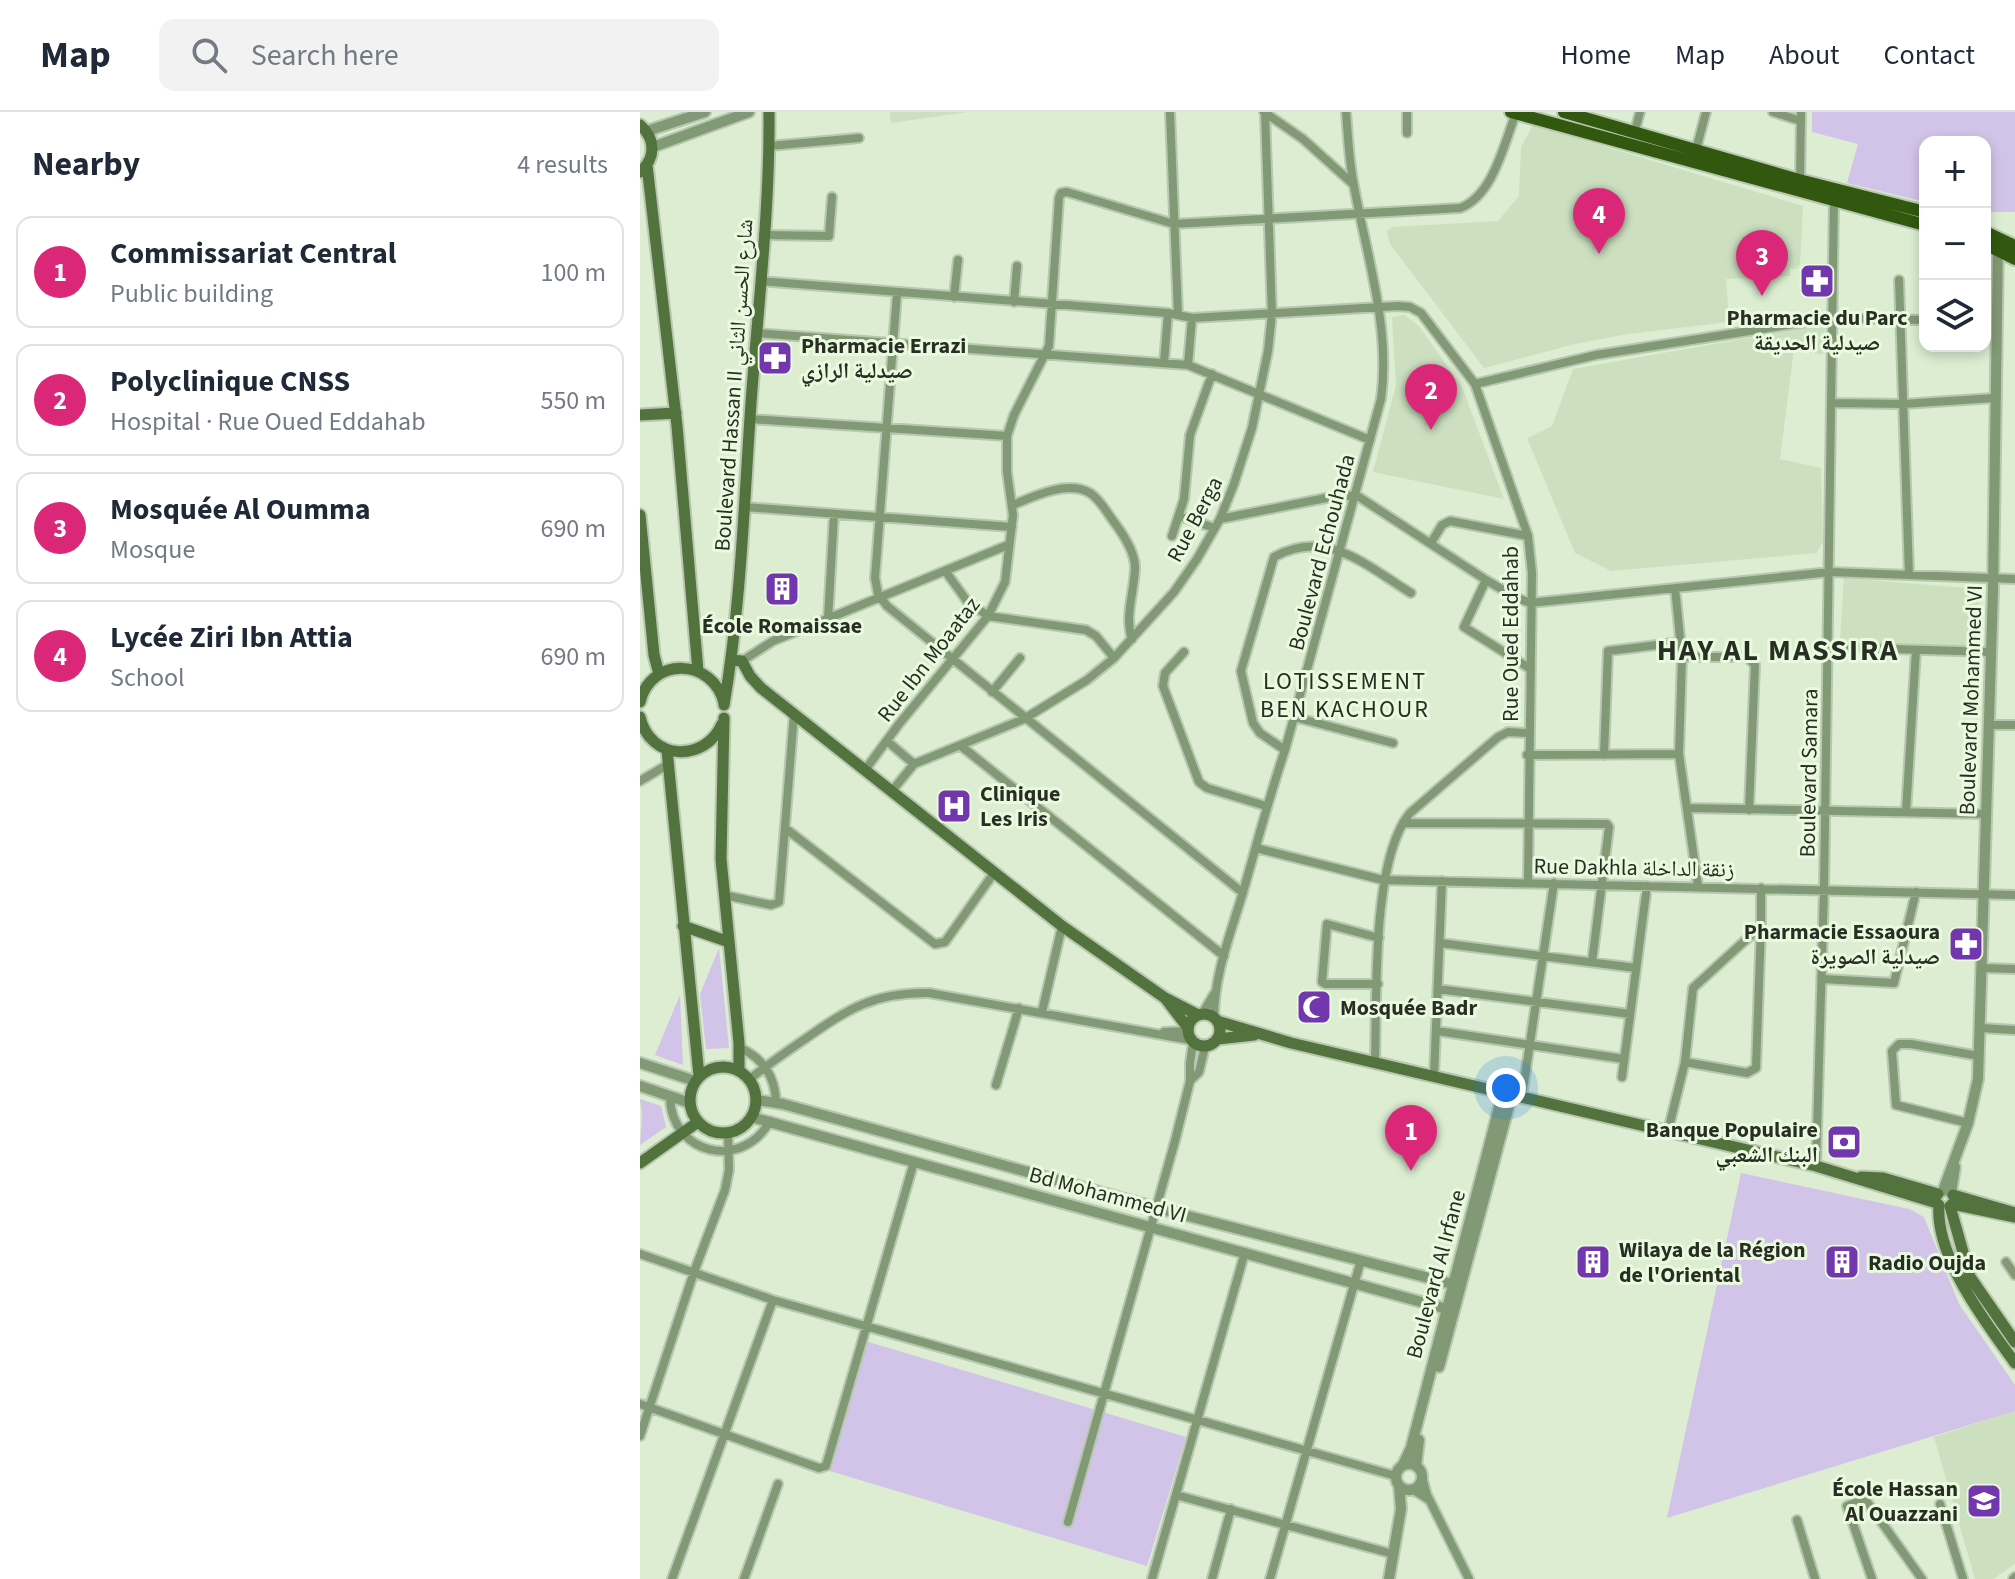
<!DOCTYPE html>
<meta charset="utf-8">
<style>
body{margin:0;font-family:"Source Sans 3","Noto Naskh Arabic",sans-serif;background:#f2f2f3;color:#1f2937}
.controls{position:absolute;right:24px;top:24px;display:grid;overflow:hidden;border-radius:16px;box-shadow:0 4px 12px #0003}
.controls button{width:72px;height:72px;display:grid;place-items:center;padding:0;border:0;border-bottom:2px solid #e0e1e3;background:#fff;color:#1f2937;font:40px sans-serif}
.you{position:absolute;left:866px;top:976px;width:28px;height:28px;margin:-20px;border:6px solid #fff;border-radius:50%;background:#1a73e8;box-shadow:0 0 0 12px #1a73e833}
.badge{display:grid;place-items:center;width:52px;height:52px;border-radius:50%;background:#db2777;color:#fff;font-size:26px;font-weight:700}
.pin{position:absolute;translate:-50% -66px;filter:drop-shadow(0 2px 4px #0008)}
.pin::after{content:'';position:absolute;top:42px;width:28px;height:24px;background:inherit;clip-path:polygon(0 0,100% 0,50% 100%)}
.list{margin:0;padding:0;list-style:none}
h2{display:flex;justify-content:space-between;align-items:center;height:104px;margin:0;padding:0 32px;font-size:34px}
h2 small{font-size:26px;font-weight:400;color:#747a83}
.list li{display:grid;grid-template-columns:52px 1fr auto;gap:24px;align-items:center;box-sizing:border-box;height:112px;margin:0 16px 16px;padding:0 16px;border:2px solid #e0e1e3;border-radius:16px}
.list b{display:block;font-size:30px;white-space:nowrap}
.list p{margin:0;font-size:26px;white-space:nowrap;color:#747a83}
.list em{font-size:26px;font-style:normal;color:#747a83}
.icon{flex:none;width:44px;height:44px;fill:none;stroke:currentColor;stroke-width:2;stroke-linecap:round;stroke-linejoin:round}
.map{position:relative;flex:none;width:1375px;height:1467px;overflow:hidden}
header{display:flex;align-items:center;gap:48px;box-sizing:border-box;height:112px;padding:0 40px;background:#fff;border-bottom:2px solid #e0e1e3}
header strong{font-size:38px}
nav{display:flex;gap:44px;margin-inline-start:auto;font-size:28px}
.search{width:560px;height:72px;background:#f2f2f3;display:flex;align-items:center;gap:20px;box-sizing:border-box;padding:0 28px;border-radius:16px;color:#747a83;font-size:30px}
main{display:flex}
aside{flex:1;background:#fff}
.map>svg:first-child{display:block}
.built{fill:#cce0c0}
.green{fill:#d2c3e8}
.lines{fill:none;stroke-linecap:round;stroke-linejoin:round}
.minor-casing{stroke:#b8c7af;stroke-width:12}
.tertiary-casing{stroke:#b8c7af;stroke-width:14}
.secondary-casing{stroke:#b8c7af;stroke-width:15}
.primary-casing{stroke:#b8c7af;stroke-width:16}
.minor{stroke:#829975;stroke-width:8}
.tertiary{stroke:#829975;stroke-width:10}
.secondary{stroke:#53733e;stroke-width:11}
.primary{stroke:#31580e;stroke-width:12}
.labels{text-anchor:middle;stroke-width:6;stroke-linejoin:round;paint-order:stroke}
.poi-label{font-size:22px;font-weight:bold;fill:#282e24;stroke:#e9fadf;text-anchor:start}
.street-label{font-size:22px;fill:#282e24;stroke:#e9fadf}
.neighbourhood-label{font-size:24px;letter-spacing:2px;fill:#282e24;stroke:#e9fadf}
.district-label{font-size:30px;font-weight:bold;letter-spacing:2px;fill:#282e24;stroke:#e9fadf}
</style>
<header>
<strong>Map</strong>
<div class="search"><svg class="icon" aria-label="search" viewBox="0 0 24 24"><circle cx="10" cy="10" r="6"/><path d="M15 15l6 6"/></svg>Search here</div>
<nav><a>Home</a><a>Map</a><a>About</a><a>Contact</a></nav>
</header>
<main>
<aside>
<h2>Nearby<small>4 results</small></h2>
<ul class="list">
<li><span class="badge">1</span><div><b>Commissariat Central</b><p>Public building</p></div><em>100 m</em></li>
<li><span class="badge">2</span><div><b>Polyclinique CNSS</b><p>Hospital · Rue Oued Eddahab</p></div><em>550 m</em></li>
<li><span class="badge">3</span><div><b>Mosquée Al Oumma</b><p>Mosque</p></div><em>690 m</em></li>
<li><span class="badge">4</span><div><b>Lycée Ziri Ibn Attia</b><p>School</p></div><em>690 m</em></li>
</ul>
</aside>
<div class="map">
<svg width="1375" height="1467" viewBox="0 0 1375 1467">
<rect width="100%" height="100%" fill="#dcedd2"/>
<path class="built" d="M 250,0 L 328,0 L 251,11 Z
M 893,13 L 1163,94 L 1160,152 L 1156,157 L 1150,157 L 1150,164 L 1086,167 L 1089,210 L 988,222 L 935,232 L 844,256 L 750,132 L 747,119 L 753,115 L 858,109 L 879,84 L 881,35 Z
M 764,203 L 779,214 L 822,275 L 864,387 L 733,360 L 756,273 L 752,205 Z
M 1186,212 L 1183,243 L 1154,237 L 1140,347 L 1181,356 L 1183,429 L 1177,441 L 971,459 L 935,441 L 887,326 L 912,314 L 933,257 Z
M 1204,466 L 1340,477 L 1335,534 L 1200,529 Z
M 1375,1299 L 1375,1452 L 1353,1467 L 1335,1467 L 1294,1325 Z"/>
<path class="green" d="M 1172,0 L 1375,0 L 1375,100 L 1345,100 L 1345,30 L 1285,30 L 1285,90 L 1207,71 L 1218,32 L 1172,20 Z
M 79,836 L 89,936 L 66,937 L 60,882 Z
M 40,883 L 43,953 L 15,943 Z
M 0,987 L 21,994 L 26,1015 L 0,1033 L 2,1003 Z
M 1101,1061 L 1269,1097 L 1284,1105 L 1319,1192 L 1375,1273 L 1375,1299 L 1027,1406 Z
M 222,1228 L 546,1325 L 507,1454 L 183,1357 Z"/>
<g class="lines">
<defs>
<path id="minor" d="M 530,0 L 538,203
M 624,0 L 663,27 L 713,72
M 767,0 L 767,21
M 1133,0 L 1161,9
M 995,19 L 1000,0
M 129,34 L 219,26
M 1056,38 L 1066,0
M 1160,72 L 1161,0
M 123,123 L 189,124 L 192,85
M 1259,168 L 1269,462
M 120,169 L 528,201 L 552,206 L 758,194 L 770,195 L 781,201 L 835,272 L 888,424 L 892,461 L 888,771
M 257,181 L 235,466 L 238,482 L 247,494 L 603,781
M 314,185 L 318,148
M 374,190 L 377,154
M 116,221 L 548,253 L 730,328
M 524,251 L 528,201
M 548,253 L 552,206
M 835,272 L 956,243 L 1192,206 L 1285,208
M 1192,291 L 1263,292 L 1354,286
M 110,307 L 367,324
M 373,393 C 394,384 427,368 450,381 C 460,387 467,401 474,410 C 483,422 494,438 495,454 C 495,479 484,503 492,527
M 104,395 L 372,415
M 540,404 L 574,416
M 580,407 L 691,385 L 716,383 L 846,468 L 875,485 L 890,491 L 1190,460 L 1375,467
M 532,424 L 544,387 L 550,323 L 572,262
M 791,431 L 802,413 L 810,409 L 888,424
M 306,460 L 327,489 L 348,504 L 446,518 L 456,524 L 474,546
M 846,468 L 824,515 L 889,556
M 1035,476 L 1042,545 L 1039,642 L 1058,774
M 188,507 L 194,402
M 1188,535 L 1351,540
M 544,540 L 525,561 L 523,574 L 559,670 L 567,676 L 626,694
M 1042,545 L 1107,545 L 1115,553 L 1109,698
M 102,549 L 133,529 L 368,433
M 352,580 L 380,546
M 654,605 L 753,631
M 1349,613 L 1375,613
M 247,629 L 274,652
M 321,634 L 584,844
M 645,638 L 620,621 L 613,611 L 601,559 L 634,445 C 687,415 728,455 771,481
M 887,643 L 1039,642
M 964,643 L 968,539 L 1042,530
M 225,658 L 259,612 L 348,504 L 365,470 L 373,403 L 367,360 L 367,324 L 374,303 L 409,234 L 419,86 L 421,81 L 427,80 L 534,112 L 820,96 C 853,84 864,32 876,1
M 0,669 L 27,653
M 252,679 L 274,652 L 384,607 L 447,568 L 474,546 L 534,480 L 557,447 L 580,407 L 594,372 L 612,316 L 628,239 L 632,202 L 625,1
M 1048,696 L 1346,702
M 1266,700 L 1276,538
M 763,711 L 967,712 L 969,715 L 952,850
M 145,716 L 295,832 L 305,830 L 354,761
M 616,736 L 743,768 L 1375,783
M 84,783 L 131,793 L 139,790 L 154,602
M 800,831 L 996,856
M 1342,856 L 1375,857
M 1183,867 L 1254,871 L 1276,780
M 738,872 L 685,872 L 682,870 L 687,812 L 739,826
M 798,877 L 990,902
M 402,900 L 422,814
M 562,902 L 574,882
M 574,906 C 574,862 591,821 603,780 C 617,732 629,685 645,638 L 741,287 C 751,217 726,141 714,74 C 709,50 708,24 706,0
M 1340,916 L 1375,918
M 797,919 L 984,947
M 524,920 L 548,919
M 100,936 C 123,946 135,965 136,990
M 735,949 C 737,888 731,748 770,701 L 858,625 L 868,620 L 888,621
M 1045,950 L 1107,961 L 1116,956 L 1121,814
M 794,964 L 802,769
M 982,965 L 1007,774
M 110,967 C 127,953 146,940 165,927 C 208,897 234,880 289,881 L 550,928
M 550,969 L 559,960 L 565,935
M 356,973 L 379,896
M 882,984 L 914,771
M 30,986 C 32,1043 102,1059 130,1009
M 1328,1011 L 1256,993 L 1252,939 L 1259,932 L 1271,932 L 1339,944
M 1028,1019 L 1045,950 L 1053,876 L 1121,814 L 1121,776
M 1176,1054 L 1184,778 L 1194,87
M 0,1142 L 133,1188 L 756,1364
M 1366,1150 L 1375,1163
M 0,1292 L 179,1356 L 186,1354 L 274,1050
M 0,1324 L 54,1160 L 85,1078 L 89,1058 L 88,1021
M 782,1365 L 787,1383 L 829,1467
M 772,1377 L 789,1388
M 536,1383 L 753,1442
M 1300,1392 L 1323,1467
M 1157,1408 L 1175,1467
M 428,1410 L 535,1029 L 550,969 L 550,951 L 553,931
M 32,1467 L 133,1188
M 104,1467 L 138,1372
M 512,1467 L 605,1140
M 572,1467 L 591,1397
M 630,1467 L 721,1148
M 1232,1467 L 1207,1394 L 1225,1387 L 1282,1467
M 1373,1467 L 1375,1465"/>
<path id="tertiary" d="M 7,19 L 65,0
M 13,35 L 109,0
M 0,951 L 55,969
M 0,974 L 50,991
M 117,988 L 143,992 L 517,1096 L 820,1174
M 111,1005 L 814,1199
M 1303,1079 L 1328,1011 L 1338,967 L 1353,477 L 1358,132
M 1311,1081 L 1315,1055
M 799,1255 L 872,982
M756 1365a13 13 0 1 1 26 0a13 13 0 1 1-26 0Z
M 763,1353 L 771,1336 L 863,980
M 776,1354 L 779,1328
M 749,1467 L 761,1397 L 759,1373"/>
<path id="secondary" d="M 0,13 C 16,27 16,46 0,60
M 7,53 L 37,314 L 58,559
M 0,303 L 36,301
M 0,403 L 14,543 L 19,562
M 91,548 L 102,549 L 110,564 L 121,576 L 422,814 L 525,886 L 558,903
M 0,590 C 11,544 73,546 84,591
M 84,593 C 101,493 104,391 111,291 C 118,194 130,97 129,0
M 0,605 C 10,649 65,651 82,612
M 84,606 L 81,747 L 99,931 L 99,958
M 27,638 L 59,964
M 43,814 L 89,830
M 525,886 L 548,916
M548 918a16 16 0 1 1 32 0a16 16 0 1 1-32 0Z
M 577,909 L 651,931 L 1176,1054 L 1297,1091
M 578,927 L 614,923
M50 988a33 33 0 1 1 66 0a33 33 0 1 1-66 0Z
M 0,1051 L 58,1010
M 1221,1065 L 1243,1066 L 1298,1082
M 1313,1083 L 1375,1101
M 1312,1092 L 1375,1105
M 1299,1093 C 1295,1145 1346,1211 1375,1251
M 1310,1094 L 1330,1165 L 1375,1230"/>
<path id="primary" d="M 871,0 L 1285,113
M 924,0 L 1159,68 L 1285,100
M 1345,120 L 1375,134
M 1345,132 L 1375,147"/>
</defs>
<use href="#minor" class="minor-casing"/>
<use href="#tertiary" class="tertiary-casing"/>
<use href="#secondary" class="secondary-casing"/>
<use href="#primary" class="primary-casing"/>
<use href="#minor" class="minor"/>
<use href="#tertiary" class="tertiary"/>
<use href="#secondary" class="secondary"/>
<use href="#primary" class="primary"/>
</g>
<defs>
<symbol id="pharmacy-square" viewBox="-11 -11 22 22"><rect x="-9" y="-9" width="18" height="18" rx="4" fill="#7337ad" stroke="#e9fadf"/><path d="M-2-6h4v4h4v4h-4v4h-4v-4h-4v-4h4Z" fill="#fff"/></symbol>
<symbol id="building-square" viewBox="-11 -11 22 22"><rect x="-9" y="-9" width="18" height="18" rx="4" fill="#7337ad" stroke="#e9fadf"/><path d="M-4-6H4V6H1V3H-1V6H-4ZM-2.5-4.3h1.7v1.8h-1.7ZM.8-4.3h1.7v1.8H.8ZM-2.5-1h1.7V.8h-1.7ZM.8-1h1.7V.8H.8Z" fill="#fff"/></symbol>
<symbol id="hospital-square" viewBox="-11 -11 22 22"><rect x="-9" y="-9" width="18" height="18" rx="4" fill="#7337ad" stroke="#e9fadf"/><path d="M-5-5h3v3.5h4V-5h3V5h-3V1.5h-4V5h-3Z" fill="#fff"/></symbol>
<symbol id="mosque-square" viewBox="-11 -11 22 22"><rect x="-9" y="-9" width="18" height="18" rx="4" fill="#7337ad" stroke="#e9fadf"/><path d="M3.5-4.9A6 6 0 1 0 3.5 4.9A5 5 0 1 1 3.5-4.9Z" fill="#fff"/></symbol>
<symbol id="bank-square" viewBox="-11 -11 22 22"><rect x="-9" y="-9" width="18" height="18" rx="4" fill="#7337ad" stroke="#e9fadf"/><path d="M-6-4H6V4H-6ZM0-2.3a2.3 2.3 0 1 0 0 4.6a2.3 2.3 0 1 0 0-4.6Z" fill="#fff"/></symbol>
<symbol id="school-square" viewBox="-11 -11 22 22"><rect x="-9" y="-9" width="18" height="18" rx="4" fill="#7337ad" stroke="#e9fadf"/><path d="M0-5L7-2L0 1L-7-2ZM-4 1L0 2.5L4 1V4Q0 6-4 4Z" fill="#fff"/></symbol>
</defs>
<g fill-rule="evenodd">
<use href="#pharmacy-square" x="1157" y="149" width="40" height="40"/>
<use href="#pharmacy-square" x="115" y="226" width="40" height="40"/>
<use href="#building-square" x="122" y="457" width="40" height="40"/>
<use href="#hospital-square" x="294" y="674" width="40" height="40"/>
<use href="#pharmacy-square" x="1306" y="812" width="40" height="40"/>
<use href="#mosque-square" x="654" y="875" width="40" height="40"/>
<use href="#bank-square" x="1184" y="1010" width="40" height="40"/>
<use href="#building-square" x="933" y="1130" width="40" height="40"/>
<use href="#building-square" x="1182" y="1130" width="40" height="40"/>
<use href="#school-square" x="1324" y="1369" width="40" height="40"/>
</g>
<g class="labels">
<g class="poi-label">
<text x="1177" y="213" text-anchor="middle">Pharmacie du Parc<tspan x="1177" dy="25">صيدلية الحديقة</tspan></text>
<text x="161" y="241">Pharmacie Errazi<tspan x="161" dy="25">صيدلية الرازي</tspan></text>
<text x="142" y="521" text-anchor="middle">École Romaissae</text>
<text x="340" y="689">Clinique<tspan x="340" dy="25">Les Iris</tspan></text>
<text x="1300" y="827" text-anchor="end">Pharmacie Essaoura<tspan x="1300" dy="25">صيدلية الصويرة</tspan></text>
<text x="700" y="903">Mosquée Badr</text>
<text x="1178" y="1025" text-anchor="end">Banque Populaire<tspan x="1178" dy="25">البنك الشعبي</tspan></text>
<text x="979" y="1145">Wilaya de la Région<tspan x="979" dy="25">de l'Oriental</tspan></text>
<text x="1228" y="1158">Radio Oujda</text>
<text x="1318" y="1384" text-anchor="end">École Hassan<tspan x="1318" dy="25">Al Ouazzani</tspan></text>
</g>
<g class="street-label">
<text transform="translate(93 273) rotate(-86)" y="8">Boulevard Hassan II شارع الحسن الثاني</text>
<text transform="translate(554 407) rotate(-62)" y="8">Rue Berga</text>
<text transform="translate(681 440) rotate(-75)" y="8">Boulevard Echouhada</text>
<text transform="translate(870 522) rotate(-90)" y="8">Rue Oued Eddahab</text>
<text transform="translate(288 547) rotate(-52)" y="8">Rue Ibn Moaataz</text>
<text transform="translate(1330 588) rotate(-88)" y="8">Boulevard Mohammed VI</text>
<text transform="translate(1168 661) rotate(-89)" y="8">Boulevard Samara</text>
<text transform="translate(994 755) rotate(1)" y="8">Rue Dakhla زنقة الداخلة</text>
<text transform="translate(468 1082) rotate(15)" y="8">Bd Mohammed VI</text>
<text transform="translate(795 1162) rotate(-75)" y="8">Boulevard Al Irfane</text>
</g>
<g class="neighbourhood-label">
<text x="705" y="577">LOTISSEMENT<tspan x="705" dy="28">BEN KACHOUR</tspan></text>
</g>
<g class="district-label">
<text x="1138" y="548">HAY AL MASSIRA</text>
</g>
</g>
</svg>
<div class="controls">
<button>+</button>
<button>−</button>
<button><svg class="icon" aria-label="layers" viewBox="0 0 24 24"><path d="M12 4l9 5-9 5-9-5zM3 14l9 5 9-5"/></svg></button>
</div>
<div class="you"></div>
<div class="pin badge" style="left:771px;top:1059px">1</div>
<div class="pin badge" style="left:791px;top:318px">2</div>
<div class="pin badge" style="left:1122px;top:184px">3</div>
<div class="pin badge" style="left:959px;top:142px">4</div>
</div>
</main>
